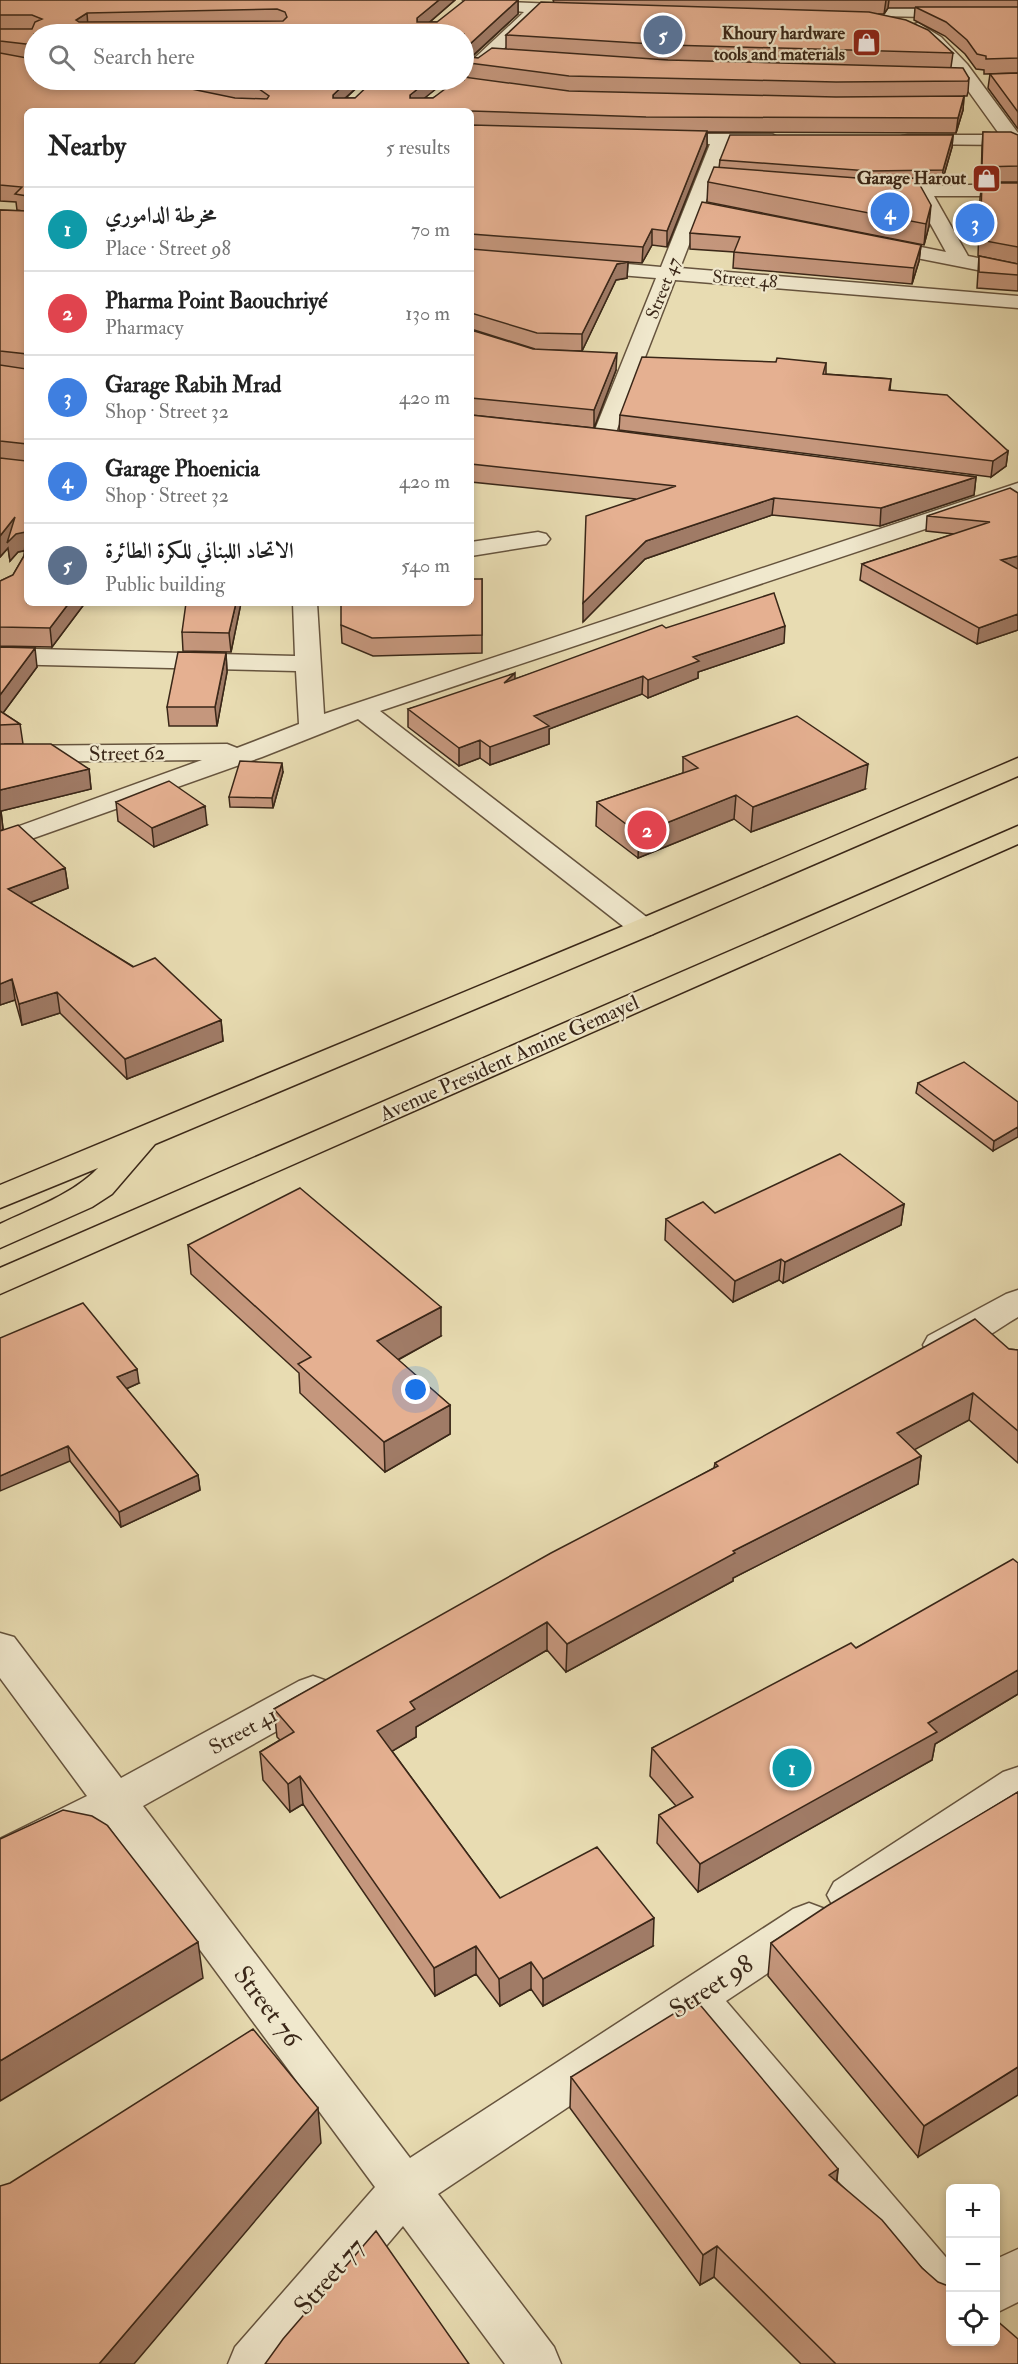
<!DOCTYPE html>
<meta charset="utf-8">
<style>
body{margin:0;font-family:"IM FELL Double Pica",Amiri,serif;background:#f6f6f6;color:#222}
.controls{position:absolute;right:18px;bottom:18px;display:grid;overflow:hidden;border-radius:9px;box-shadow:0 3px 9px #0003}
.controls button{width:54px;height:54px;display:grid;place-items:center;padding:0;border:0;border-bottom:2px solid #e0e0e0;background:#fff;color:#222;font:30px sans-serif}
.you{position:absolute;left:416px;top:1390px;width:21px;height:21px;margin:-15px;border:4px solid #fff;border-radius:50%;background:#1a73e8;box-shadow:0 0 0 9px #1a73e833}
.badge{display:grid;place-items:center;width:39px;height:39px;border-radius:50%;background:#8f2418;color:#fff;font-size:20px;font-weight:700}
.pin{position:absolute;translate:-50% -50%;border:3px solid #fff;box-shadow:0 2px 6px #0006}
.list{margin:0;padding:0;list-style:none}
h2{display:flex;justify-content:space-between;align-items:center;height:78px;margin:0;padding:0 24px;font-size:26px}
h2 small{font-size:20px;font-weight:400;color:#767676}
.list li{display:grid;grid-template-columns:39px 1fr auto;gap:18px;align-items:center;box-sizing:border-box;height:84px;padding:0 24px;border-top:2px solid #e0e0e0}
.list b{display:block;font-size:22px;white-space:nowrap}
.list p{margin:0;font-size:20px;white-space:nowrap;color:#767676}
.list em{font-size:20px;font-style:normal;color:#767676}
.icon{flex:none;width:33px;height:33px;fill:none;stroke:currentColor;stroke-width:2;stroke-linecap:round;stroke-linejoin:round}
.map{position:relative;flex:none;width:1018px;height:2364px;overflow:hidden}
.search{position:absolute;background:#fff;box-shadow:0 3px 9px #0003;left:24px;top:24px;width:450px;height:66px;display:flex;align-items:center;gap:15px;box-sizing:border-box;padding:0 21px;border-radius:33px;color:#767676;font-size:22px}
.panel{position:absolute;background:#fff;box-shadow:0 3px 9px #0003;left:24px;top:108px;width:450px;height:498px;border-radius:9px}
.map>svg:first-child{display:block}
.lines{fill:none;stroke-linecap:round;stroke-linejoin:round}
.minor-casing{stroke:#66543e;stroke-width:3}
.highway-casing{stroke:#3a2718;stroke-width:3}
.minor{fill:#f0e8cd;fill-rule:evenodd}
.highway{fill:#e8dcb2;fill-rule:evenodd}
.wall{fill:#c5977d;stroke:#3a2718;stroke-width:1.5;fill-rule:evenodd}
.shaded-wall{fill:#a07b66;stroke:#3a2718;stroke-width:1.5}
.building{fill:#e5b091;stroke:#3a2718;stroke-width:1.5;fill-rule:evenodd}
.labels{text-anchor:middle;stroke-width:4.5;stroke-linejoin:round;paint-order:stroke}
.far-poi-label{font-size:18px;font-weight:bold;fill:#3a2718;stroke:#f0e8cd;text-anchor:end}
.far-street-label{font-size:18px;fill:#3a2718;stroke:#f0e8cd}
.street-label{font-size:21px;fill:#3a2718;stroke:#f0e8cd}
.near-street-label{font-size:26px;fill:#3a2718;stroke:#f0e8cd}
</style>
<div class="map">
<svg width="1018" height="2364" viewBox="0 0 1018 2364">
<rect width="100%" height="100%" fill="#e8dcb2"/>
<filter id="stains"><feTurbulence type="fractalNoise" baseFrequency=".00333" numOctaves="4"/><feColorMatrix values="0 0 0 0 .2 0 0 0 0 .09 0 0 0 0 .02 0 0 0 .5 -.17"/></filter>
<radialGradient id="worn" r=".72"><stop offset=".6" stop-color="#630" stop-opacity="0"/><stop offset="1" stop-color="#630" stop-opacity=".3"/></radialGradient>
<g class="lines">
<defs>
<path id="minor" d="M 463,0 L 579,5 L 587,10 L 579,15 L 540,14 L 470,81 L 457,80 L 464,80 L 464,68 L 524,12 L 471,5 Z
M 840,7 L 1018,9 L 1018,19 L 834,15 L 832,12 Z
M 918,23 L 941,37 L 967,64 L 1018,133 L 1018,149 L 1010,145 L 902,144 L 899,140 L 902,136 L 908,135 L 1000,135 L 944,57 L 912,31 L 910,28 L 912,25 Z
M 662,134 L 772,134 L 781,139 L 772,144 L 728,144 L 680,268 L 1018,296 L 1018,308 L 675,280 L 614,437 L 611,442 L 595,442 L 592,437 L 656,278 L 583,272 L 573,266 L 583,260 L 661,267 L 710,144 L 656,143 L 653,139 L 656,135 Z
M 1018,184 L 1018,196 L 934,196 L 968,256 L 1018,266 L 1018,278 L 876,250 L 866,244 L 876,238 L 946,252 L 915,196 L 873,195 L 871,191 L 873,187 Z
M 1018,483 L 1018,498 L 380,711 L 653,922 L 658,928 L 653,934 L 643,937 L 633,934 L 358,719 L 262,757 L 0,850 L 0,833 L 202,760 L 0,762 L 0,746 L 227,744 L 237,748 L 299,724 L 296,671 L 0,664 L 0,648 L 295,656 L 293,603 L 317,603 L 324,714 Z
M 538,532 L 546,534 L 550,539 L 546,544 L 471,556 L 471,542 Z
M 1018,1290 L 1018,1317 C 993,1331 958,1362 928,1354 L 923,1345 L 928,1336 L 1006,1294 Z
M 0,1633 L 14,1637 L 121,1778 L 299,1681 L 313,1676 L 327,1681 L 333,1692 L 327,1703 L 143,1806 L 410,2158 L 793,1909 L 809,1903 L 825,1909 L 831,1922 L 825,1935 L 726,2001 L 950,2262 L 950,2318 L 933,2311 L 917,2297 L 691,2025 L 438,2194 L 554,2347 L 561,2364 L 505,2364 L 403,2226 L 286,2364 L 228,2364 L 235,2347 L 375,2187 L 108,1825 L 0,1877 L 0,1839 L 87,1796 L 0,1678 Z
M 1018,1767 L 1018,1806 L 864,1908 L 849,1913 L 834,1908 L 827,1895 L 834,1882 L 1003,1772 Z
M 1018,2249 L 1018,2302 L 996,2313 L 996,2259 Z"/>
<path id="highway" d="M 1018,758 L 1018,776 L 653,934 L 155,1144 L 112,1194 L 92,1207 L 0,1248 L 0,1224 C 33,1208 72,1195 98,1168 L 0,1208 L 0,1185 L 633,922 Z
M 1018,826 L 1018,844 L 0,1294 L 0,1268 Z"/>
</defs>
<use href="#minor" class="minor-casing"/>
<use href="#highway" class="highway-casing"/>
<use href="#minor" class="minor"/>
<use href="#highway" class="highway"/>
</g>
<path class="wall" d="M 0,0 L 455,0 L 430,22 L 437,22 L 518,0 L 518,14 L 472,57 L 478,58 L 506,49 L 506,35 L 554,3 L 553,0 L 1018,0 L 1018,73 L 984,74 L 984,70 L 976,69 L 965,54 L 945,36 L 914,20 L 915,8 L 888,8 L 884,14 L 878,14 L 953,53 L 951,67 L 969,78 L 968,92 L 967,96 L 964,96 L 963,110 L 956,133 L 707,132 L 707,146 L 667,247 L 652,245 L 642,263 L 628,262 L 627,278 L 616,280 L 582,351 L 548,350 L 616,370 L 594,428 L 471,415 L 471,330 L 535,349 L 471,329 L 471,111 L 27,111 L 85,603 L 52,647 L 0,646 L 0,581 L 13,575 L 24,556 L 25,551 L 18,552 L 10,561 L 8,548 L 0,557 L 0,210 L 23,211 L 17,210 L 16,202 L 0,201 ZM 34,34 L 464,34 L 464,74 L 469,78 L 433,98 L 424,98 L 447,80 L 355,98 L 346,98 L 365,80 L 34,80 Z
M 1018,73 L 1018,129 L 988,88 L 990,74 Z
M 983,132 L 1018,135 L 1018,182 L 981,182 L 982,147 Z
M 953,135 L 952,147 L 942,182 L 918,182 L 929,226 L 924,245 L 707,202 L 708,182 L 719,168 L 720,160 Z
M 982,183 L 1018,183 L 1018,264 L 978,256 L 980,198 Z
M 690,233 L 921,245 L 919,261 L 912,284 L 733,268 L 734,252 L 690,249 Z
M 979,256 L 1018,264 L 1018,291 L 977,288 Z
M 776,362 L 826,363 L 826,374 L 891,379 L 890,390 L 1008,451 L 1006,466 L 991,477 L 619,430 L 620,415 Z
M 471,415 L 976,477 L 974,495 L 880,526 L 772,515 L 645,559 L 583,622 L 635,499 L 471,482 Z
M 1018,493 L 1018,630 L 977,644 L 860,580 L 862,564 L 954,534 L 926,531 L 927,516 Z
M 482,579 L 482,653 L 373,656 L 342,643 L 341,625 Z
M 241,603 L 231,652 L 183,651 L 182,632 Z
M 666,628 L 784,643 L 698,672 L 698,678 L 648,698 L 642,694 L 549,729 L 549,744 L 490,765 L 480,758 L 459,766 L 408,727 L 408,709 L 515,679 Z
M 0,647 L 37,667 L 3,713 L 20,724 L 23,744 L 4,744 L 89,769 L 91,789 L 1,811 L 3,829 L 65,868 L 68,888 L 29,903 L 221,1020 L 223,1041 L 127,1079 L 60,1013 L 22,1025 L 15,1000 L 0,1005 Z
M 226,653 L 227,672 L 217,726 L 169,726 L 167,707 Z
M 683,757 L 865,789 L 751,832 L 734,819 L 638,858 L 596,826 L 597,802 L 683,773 Z
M 283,772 L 273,808 L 230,807 L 229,797 Z
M 116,802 L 207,825 L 154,847 L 118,821 Z
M 918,1083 L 1018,1102 L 993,1151 L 916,1093 Z
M 904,1204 L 901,1225 L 783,1283 L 779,1280 L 733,1302 L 665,1240 L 666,1219 L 715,1213 Z
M 188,1245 L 441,1336 L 398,1360 L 450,1405 L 450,1434 L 385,1472 L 300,1393 L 299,1373 L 191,1274 Z
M 0,1338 L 139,1383 L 126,1389 L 198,1475 L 200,1490 L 121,1527 L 70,1461 Z
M 1009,1349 L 1018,1350 L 1018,1463 L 969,1420 L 914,1449 L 921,1456 L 918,1484 L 733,1578 L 733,1581 L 566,1672 L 547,1650 L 416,1727 L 416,1737 L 392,1751 L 500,1898 L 653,1946 L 543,2006 L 531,1989 L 500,2006 L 476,1974 L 435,1996 L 303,1804 L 290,1812 L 263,1780 L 260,1752 L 280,1740 L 277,1737 L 274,1709 L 714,1468 L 715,1463 Z
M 1018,1563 L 1018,1694 L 935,1744 L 932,1760 L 698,1892 L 657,1843 L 659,1815 L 676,1806 L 650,1776 L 652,1748 L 856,1648 Z
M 1018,1792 L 918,2157 L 768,1976 L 771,1943 Z
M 571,2077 L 838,2169 L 837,2181 L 922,2268 L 1018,2364 L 801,2364 L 714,2277 L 700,2285 L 570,2108 Z"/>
<path class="shaded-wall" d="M 439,0 L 455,0 L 418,32 L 417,18 Z
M 518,0 L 518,14 L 469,59 L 467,52 L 469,45 Z
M 886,0 L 889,0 L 888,8 L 884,14 Z
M 87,13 L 88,27 L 78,34 L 76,20 Z
M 349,80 L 365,80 L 333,109 L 333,95 Z
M 429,80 L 447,80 L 411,109 L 410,95 Z
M 964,96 L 963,110 L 956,133 L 958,118 Z
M 707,131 L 707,146 L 667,247 L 667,231 Z
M 953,135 L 952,147 L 942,182 L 943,170 Z
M 931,205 L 929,226 L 924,245 L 926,224 Z
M 652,229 L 652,245 L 642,263 L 643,247 Z
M 921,245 L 919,261 L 912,284 L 914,268 Z
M 628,262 L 627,278 L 616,280 L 582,351 L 582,334 L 617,264 Z
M 617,353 L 616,370 L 594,428 L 594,410 Z
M 1008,451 L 1006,466 L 991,477 L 993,461 Z
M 976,477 L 974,495 L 880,526 L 881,508 Z
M 774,498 L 772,515 L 645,559 L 583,622 L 583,603 L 646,541 Z
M 15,517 L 26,532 L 27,550 L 18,552 L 10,561 L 8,548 L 0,557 L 0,536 Z
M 1018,556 L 1018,571 L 1001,560 Z
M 69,603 L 85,603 L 52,647 L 50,628 Z
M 236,603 L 241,603 L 231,652 L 229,633 Z
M 1018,614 L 1018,630 L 977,644 L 979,628 Z
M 785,626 L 784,643 L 698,672 L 698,678 L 648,698 L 648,680 L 693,657 Z
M 35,648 L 37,667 L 0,717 L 0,695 Z
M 226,653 L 227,672 L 217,726 L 215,707 Z
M 515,673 L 515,690 L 504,683 Z
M 643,676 L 642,694 L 549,729 L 549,744 L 490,765 L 490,747 L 534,716 Z
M 480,740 L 480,758 L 459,766 L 459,748 Z
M 282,763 L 283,772 L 273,808 L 272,798 Z
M 868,764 L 865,789 L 751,832 L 753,807 Z
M 89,769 L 91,789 L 1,811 L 3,829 L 0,832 L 0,790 Z
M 736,795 L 734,819 L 638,858 L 639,834 Z
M 205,806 L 207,825 L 154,847 L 152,828 Z
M 65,868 L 68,888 L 11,910 L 8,889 Z
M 12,979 L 15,1000 L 0,1005 L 0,984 Z
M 57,992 L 60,1013 L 22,1025 L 19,1004 Z
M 221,1020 L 223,1041 L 127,1079 L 125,1059 Z
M 1018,1127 L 1018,1137 L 993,1151 L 994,1141 Z
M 904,1204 L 901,1225 L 783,1283 L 785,1262 Z
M 781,1259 L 779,1280 L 733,1302 L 735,1281 Z
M 441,1307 L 441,1336 L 379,1370 L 377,1341 Z
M 137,1369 L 139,1383 L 119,1392 L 117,1377 Z
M 973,1393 L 969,1420 L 894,1461 L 897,1433 Z
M 450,1405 L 450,1434 L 385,1472 L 384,1442 Z
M 68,1446 L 70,1461 L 0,1491 L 0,1476 Z
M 921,1456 L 918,1484 L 733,1578 L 733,1581 L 566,1672 L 567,1644 L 733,1551 Z
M 198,1475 L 200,1490 L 121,1527 L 119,1512 Z
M 547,1622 L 547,1650 L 416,1727 L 416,1737 L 379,1759 L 377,1731 L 410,1702 Z
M 1018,1670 L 1018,1694 L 935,1744 L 932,1760 L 698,1892 L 700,1864 L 928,1723 Z
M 300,1776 L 303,1804 L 290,1812 L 288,1784 Z
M 654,1918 L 653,1946 L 543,2006 L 543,1979 Z
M 198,1942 L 203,1978 L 0,2101 L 0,2061 Z
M 476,1946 L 476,1974 L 435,1996 L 434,1968 Z
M 531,1962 L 531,1989 L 500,2006 L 499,1979 Z
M 1018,2067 L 1018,2095 L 918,2157 L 924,2126 Z
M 318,2108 L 321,2143 L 134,2364 L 99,2364 Z
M 838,2169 L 834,2200 L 829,2175 Z
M 717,2246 L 714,2277 L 700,2285 L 703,2255 Z"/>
<path class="building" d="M 0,0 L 439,0 L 417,18 L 417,22 L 437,22 L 465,0 L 518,0 L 469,45 L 467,52 L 470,57 L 478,58 L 492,48 L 668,60 L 963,68 L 969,78 L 968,81 L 836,82 L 569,76 L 469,63 L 464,60 L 464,34 L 34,34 L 34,53 L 34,45 L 0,41 L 0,29 L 32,29 L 35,22 L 42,19 L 32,15 L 0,15 ZM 277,9 L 285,12 L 287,17 L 283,21 L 79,22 L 76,20 L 87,13 Z
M 541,2 L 869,12 L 906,20 L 928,30 L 953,53 L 669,45 L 506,35 Z
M 915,7 L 1018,7 L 1018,58 L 986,59 L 986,56 L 977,54 L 967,40 L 946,22 Z
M 0,53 L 32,59 L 34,57 L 34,80 L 148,80 L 235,98 L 267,99 L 269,96 L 259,89 L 214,80 L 349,80 L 333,95 L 333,98 L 355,98 L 374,80 L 429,80 L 410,95 L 410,98 L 433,98 L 457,80 L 464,80 L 464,77 L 569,91 L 836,97 L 964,96 L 958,118 L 646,117 L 471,111 L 27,111 L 27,603 L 69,603 L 50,628 L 0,627 L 0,581 L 13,575 L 24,556 L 26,532 L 16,534 L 7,543 L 15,517 L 0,536 L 0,458 L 26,461 L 27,444 L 0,441 L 0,365 L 26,369 L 27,354 L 0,351 L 0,210 L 27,211 L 27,196 L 15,194 L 22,187 L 0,185 Z
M 1018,73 L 1018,112 L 990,74 Z
M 471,125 L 707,131 L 667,231 L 652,229 L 643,247 L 471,234 Z
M 983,132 L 1011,132 L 1018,135 L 1018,166 L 982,167 Z
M 730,135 L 953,135 L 943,170 L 869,171 L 720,160 Z
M 714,167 L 870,179 L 916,178 L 931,205 L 926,224 L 708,182 Z
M 982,183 L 1018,183 L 1018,247 L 980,240 Z
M 702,202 L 921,245 L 914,268 L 734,252 L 740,237 L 690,233 Z
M 471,249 L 628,262 L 617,264 L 582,334 L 537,333 L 471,313 Z
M 979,256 L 1018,264 L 1018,275 L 979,272 Z
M 471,330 L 533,349 L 617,353 L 594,410 L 471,398 Z
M 642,357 L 776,362 L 777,358 L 826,363 L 823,374 L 891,379 L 889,390 L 947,395 L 1008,451 L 993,461 L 620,415 Z
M 471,415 L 603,429 L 976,477 L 881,508 L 774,498 L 646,541 L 583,603 L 586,516 L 676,486 L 471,464 Z
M 1010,488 L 1018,493 L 1018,556 L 1001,560 L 1018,569 L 1018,614 L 979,628 L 862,564 L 990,522 L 927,516 Z
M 471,579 L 482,579 L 482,635 L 372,638 L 341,625 L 341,603 L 471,603 Z
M 774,593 L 785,626 L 693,657 L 699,661 L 648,680 L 643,676 L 534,716 L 549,726 L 490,747 L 480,740 L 459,748 L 408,709 L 515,673 L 504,683 L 662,625 L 666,628 Z
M 186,603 L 236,603 L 229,633 L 182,632 Z
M 0,647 L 35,648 L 0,695 Z
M 178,652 L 226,653 L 215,707 L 167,707 Z
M 0,711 L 20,724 L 0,725 Z
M 797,716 L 868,764 L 753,807 L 736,795 L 639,834 L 597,802 L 698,768 L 683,757 Z
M 0,744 L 51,744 L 89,769 L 0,790 Z
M 240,761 L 282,763 L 272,798 L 229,797 Z
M 169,781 L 205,806 L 152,828 L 116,802 Z
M 18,825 L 65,868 L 8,889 L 133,967 L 155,958 L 221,1020 L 125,1059 L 57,992 L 19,1004 L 12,979 L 0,984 L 0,831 Z
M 964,1062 L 1018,1102 L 1018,1127 L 994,1141 L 918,1083 Z
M 840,1154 L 904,1204 L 785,1262 L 781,1259 L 735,1281 L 666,1219 L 703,1202 L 715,1213 Z
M 300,1188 L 441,1307 L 377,1341 L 450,1405 L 384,1442 L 298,1364 L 311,1357 L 188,1245 Z
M 83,1303 L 137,1369 L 117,1377 L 198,1475 L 119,1512 L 68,1446 L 0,1476 L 0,1338 Z
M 975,1319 L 1009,1349 L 1018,1350 L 1018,1431 L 973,1393 L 897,1433 L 921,1456 L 733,1551 L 735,1553 L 567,1644 L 547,1622 L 410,1702 L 415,1709 L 377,1731 L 500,1898 L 597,1847 L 654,1918 L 543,1979 L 531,1962 L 499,1979 L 476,1946 L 434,1968 L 300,1776 L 288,1784 L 260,1752 L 294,1732 L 274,1709 L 551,1553 L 718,1466 L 715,1463 Z
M 1013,1559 L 1018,1563 L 1018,1670 L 928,1723 L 937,1732 L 700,1864 L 659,1815 L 693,1797 L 652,1748 L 851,1643 L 856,1648 Z
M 1018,1792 L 1018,2067 L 924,2126 L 771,1943 L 827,1906 Z
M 63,1810 L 92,1816 L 107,1825 L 198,1942 L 0,2061 L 0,1839 Z
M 696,2000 L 838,2169 L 829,2175 L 882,2220 L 922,2268 L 938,2282 L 951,2287 L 951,2342 L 996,2342 L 996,2320 L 1018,2339 L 1018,2364 L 836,2364 L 717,2246 L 703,2255 L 571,2077 Z
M 253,2029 L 318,2108 L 99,2364 L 0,2364 L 0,2186 L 10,2183 Z
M 376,2231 L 469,2364 L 265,2364 L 283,2339 Z"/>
<defs>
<symbol id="shop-square" viewBox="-11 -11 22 22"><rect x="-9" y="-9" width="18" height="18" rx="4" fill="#8f2418" stroke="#f0e8cd"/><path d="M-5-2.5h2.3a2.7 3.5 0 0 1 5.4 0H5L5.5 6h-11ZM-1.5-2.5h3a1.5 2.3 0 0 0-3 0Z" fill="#fff"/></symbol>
</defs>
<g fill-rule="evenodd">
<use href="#shop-square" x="850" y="26" width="33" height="33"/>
<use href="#shop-square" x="970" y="162" width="33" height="33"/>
</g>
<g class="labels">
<g class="far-poi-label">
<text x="845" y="39">Khoury hardware<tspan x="845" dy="21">tools and materials</tspan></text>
<text x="966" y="184">Garage Harout</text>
</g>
<g class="far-street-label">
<text transform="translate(745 279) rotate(5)" y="6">Street 48</text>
<text transform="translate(663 288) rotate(-68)" y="6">Street 47</text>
</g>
<g class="street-label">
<text transform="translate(127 753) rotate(-1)" y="7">Street 62</text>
<text transform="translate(509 1058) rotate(-24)" y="7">Avenue President Amine Gemayel</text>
<text transform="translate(243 1731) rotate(-29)" y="7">Street 41</text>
</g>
<g class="near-street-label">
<text transform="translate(711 1986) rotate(-33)" y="9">Street 98</text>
<text transform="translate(268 2006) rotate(53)" y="9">Street 76</text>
<text transform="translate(329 2276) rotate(-49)" y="9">Street 77</text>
</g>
</g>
<rect width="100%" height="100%" filter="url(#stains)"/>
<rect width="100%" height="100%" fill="url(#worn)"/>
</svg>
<div class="controls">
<button>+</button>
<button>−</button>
<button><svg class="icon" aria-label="locate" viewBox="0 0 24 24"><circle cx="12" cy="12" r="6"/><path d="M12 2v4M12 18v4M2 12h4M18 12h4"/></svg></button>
</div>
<div class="you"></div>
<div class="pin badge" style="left:792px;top:1768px;background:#0f9aa8">1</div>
<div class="pin badge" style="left:647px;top:830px;background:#e0444e">2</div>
<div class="pin badge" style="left:975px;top:223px;background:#3f7fe0">3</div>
<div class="pin badge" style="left:890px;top:212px;background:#3f7fe0">4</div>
<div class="pin badge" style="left:663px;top:35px;background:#5c6f8a">5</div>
<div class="search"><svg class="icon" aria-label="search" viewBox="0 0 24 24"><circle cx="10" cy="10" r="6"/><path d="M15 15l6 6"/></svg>Search here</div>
<section class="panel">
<h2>Nearby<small>5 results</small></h2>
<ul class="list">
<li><span class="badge" style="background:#0f9aa8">1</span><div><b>مخرطة الداموري</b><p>Place · Street 98</p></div><em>70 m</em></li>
<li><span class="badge" style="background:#e0444e">2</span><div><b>Pharma Point Baouchriyé</b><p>Pharmacy</p></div><em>130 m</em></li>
<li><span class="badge" style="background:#3f7fe0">3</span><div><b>Garage Rabih Mrad</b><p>Shop · Street 32</p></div><em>420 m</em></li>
<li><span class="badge" style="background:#3f7fe0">4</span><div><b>Garage Phoenicia</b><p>Shop · Street 32</p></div><em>420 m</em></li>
<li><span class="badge" style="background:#5c6f8a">5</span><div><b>الاتحاد اللبناني للكرة الطائرة</b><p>Public building</p></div><em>540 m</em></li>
</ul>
</section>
</div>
